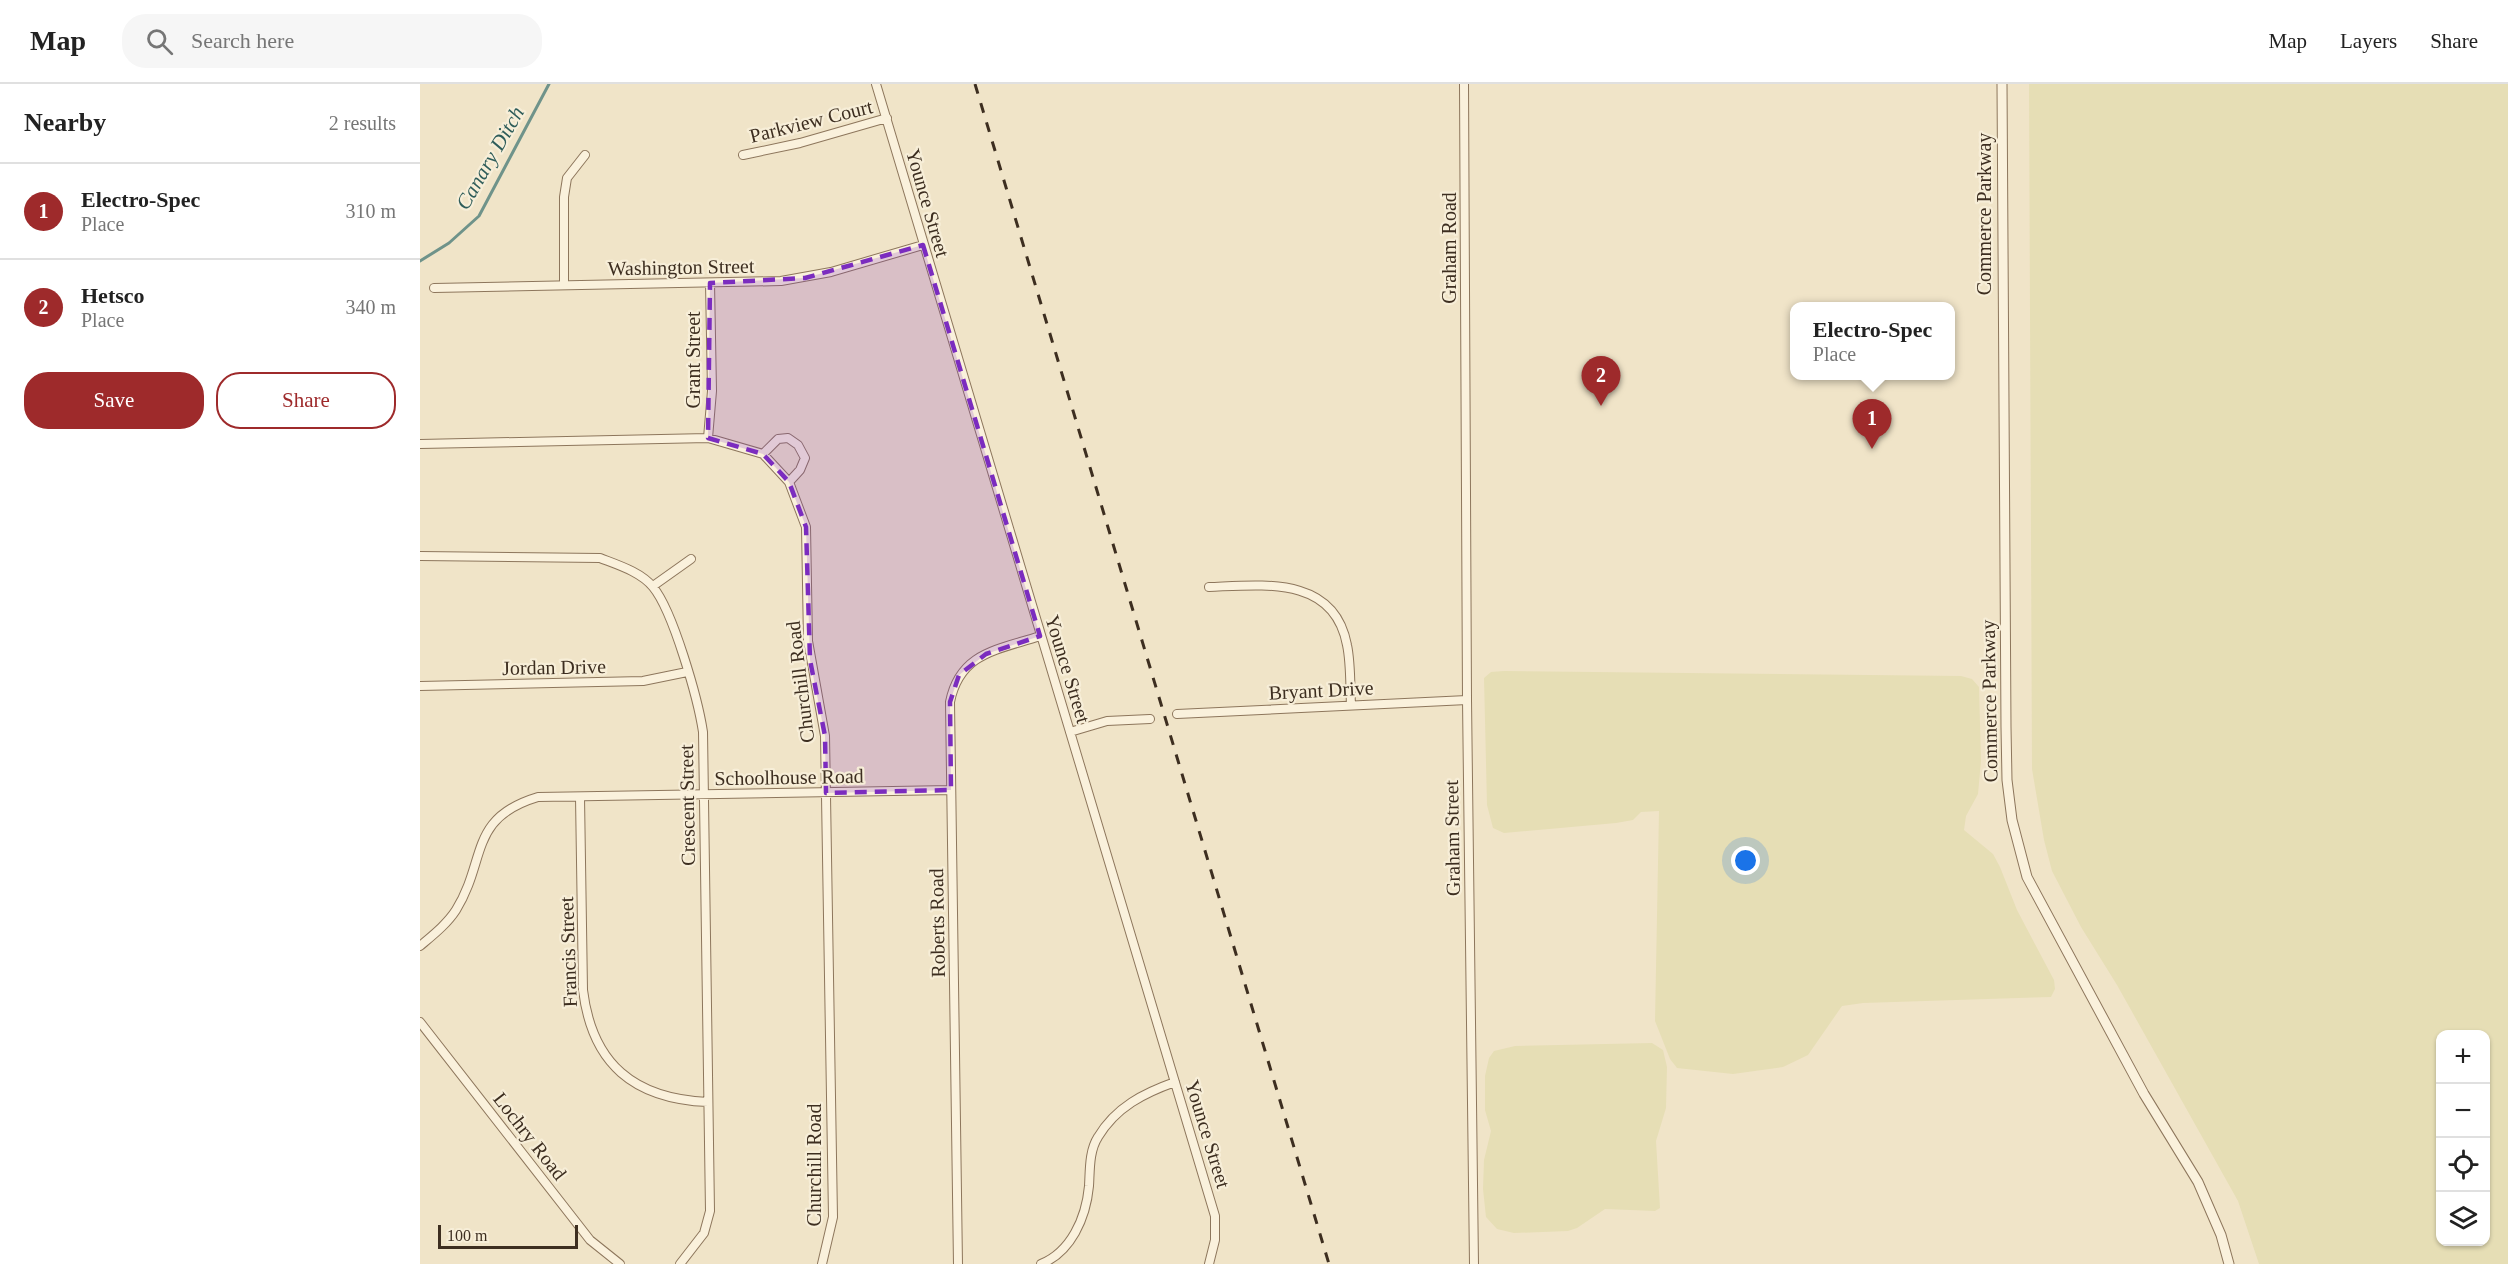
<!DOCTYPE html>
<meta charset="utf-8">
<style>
body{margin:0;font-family:Georgia,serif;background:#f6f6f6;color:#222}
.controls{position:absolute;right:18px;bottom:18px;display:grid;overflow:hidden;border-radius:12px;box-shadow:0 2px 4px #0004}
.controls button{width:54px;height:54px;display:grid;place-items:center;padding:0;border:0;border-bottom:2px solid #e0e0e0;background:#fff;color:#222;font:30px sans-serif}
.scale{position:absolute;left:18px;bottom:15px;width:140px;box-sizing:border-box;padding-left:6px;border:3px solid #3d2e20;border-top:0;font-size:16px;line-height:21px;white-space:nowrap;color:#3d2e20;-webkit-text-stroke:4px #f7eed8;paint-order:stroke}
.you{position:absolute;left:1326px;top:777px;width:21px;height:21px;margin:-15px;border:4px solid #fff;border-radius:50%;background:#1a73e8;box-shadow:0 0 0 9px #1a73e833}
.badge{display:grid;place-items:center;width:39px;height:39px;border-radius:50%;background:#9e2a2b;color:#fff;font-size:20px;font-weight:700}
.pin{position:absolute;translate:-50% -50px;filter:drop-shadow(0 2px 3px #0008)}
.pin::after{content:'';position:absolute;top:32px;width:21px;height:18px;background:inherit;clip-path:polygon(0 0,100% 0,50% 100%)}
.popup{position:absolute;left:1370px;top:218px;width:165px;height:78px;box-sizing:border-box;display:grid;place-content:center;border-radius:12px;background:#fff;filter:drop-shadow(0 2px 4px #0005);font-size:20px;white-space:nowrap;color:#767676}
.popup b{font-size:22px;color:#222}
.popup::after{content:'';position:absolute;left:50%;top:100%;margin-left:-12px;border:12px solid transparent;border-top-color:#fff}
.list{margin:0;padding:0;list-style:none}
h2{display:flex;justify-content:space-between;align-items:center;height:78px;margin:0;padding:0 24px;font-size:26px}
h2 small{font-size:20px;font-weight:400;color:#767676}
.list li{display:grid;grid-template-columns:39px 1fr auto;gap:18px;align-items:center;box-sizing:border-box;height:96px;padding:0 24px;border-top:2px solid #e0e0e0}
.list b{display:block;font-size:22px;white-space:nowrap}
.list p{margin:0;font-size:20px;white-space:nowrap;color:#767676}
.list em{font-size:20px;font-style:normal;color:#767676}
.actions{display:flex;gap:12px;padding:18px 24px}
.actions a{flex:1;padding:14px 0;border:2px solid #9e2a2b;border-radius:24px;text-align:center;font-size:21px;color:#9e2a2b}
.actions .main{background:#9e2a2b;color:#fff}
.icon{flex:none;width:33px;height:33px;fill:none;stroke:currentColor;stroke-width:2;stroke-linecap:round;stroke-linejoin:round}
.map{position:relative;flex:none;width:2088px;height:1180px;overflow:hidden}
header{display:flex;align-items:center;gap:36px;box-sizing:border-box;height:84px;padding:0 30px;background:#fff;border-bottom:2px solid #e0e0e0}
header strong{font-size:28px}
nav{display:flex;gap:33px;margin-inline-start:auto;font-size:21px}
.search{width:420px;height:54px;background:#f6f6f6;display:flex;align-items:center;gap:15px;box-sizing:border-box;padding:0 21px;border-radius:24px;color:#767676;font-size:22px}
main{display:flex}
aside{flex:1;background:#fff}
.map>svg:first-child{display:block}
.farmland{fill:#e6deb5;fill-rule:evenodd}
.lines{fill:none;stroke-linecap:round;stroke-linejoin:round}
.stream{stroke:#6f938a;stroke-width:3}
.minor-casing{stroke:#8d765c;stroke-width:10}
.tertiary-casing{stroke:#8d765c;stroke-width:11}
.minor{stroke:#faf1dc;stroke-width:8}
.tertiary{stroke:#faf1dc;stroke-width:9}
.rail{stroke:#3d2e20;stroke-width:3;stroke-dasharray:10 10;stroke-linecap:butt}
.marked{fill:#7b2cbf;fill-opacity:0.2;stroke:#7b2cbf;stroke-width:4.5;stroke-dasharray:12 8;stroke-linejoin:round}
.labels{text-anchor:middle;stroke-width:4.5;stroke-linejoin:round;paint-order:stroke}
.street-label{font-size:20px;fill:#3d2e20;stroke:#f7eed8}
.water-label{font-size:21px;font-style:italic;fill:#2f5d5a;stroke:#f7eed8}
</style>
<header>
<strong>Map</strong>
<div class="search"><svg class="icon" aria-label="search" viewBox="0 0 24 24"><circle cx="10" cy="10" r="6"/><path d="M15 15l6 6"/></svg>Search here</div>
<nav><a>Map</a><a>Layers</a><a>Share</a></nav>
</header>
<main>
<aside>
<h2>Nearby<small>2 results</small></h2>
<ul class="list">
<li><span class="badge">1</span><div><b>Electro-Spec</b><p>Place</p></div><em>310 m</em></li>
<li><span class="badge">2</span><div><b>Hetsco</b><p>Place</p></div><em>340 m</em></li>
</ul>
<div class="actions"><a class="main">Save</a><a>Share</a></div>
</aside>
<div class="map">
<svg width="2088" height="1180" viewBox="0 0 2088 1180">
<rect width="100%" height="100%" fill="#f0e4c8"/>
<path class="farmland" d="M 1609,0 L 2088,0 L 2088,1180 L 1839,1180 L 1818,1117 L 1697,901 L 1661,843 L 1632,787 L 1624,756 L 1612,685 ZM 2020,950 L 2066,950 L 2066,1158 L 2020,1158 Z
M 1084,587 L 1541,592 L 1552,595 L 1559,603 L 1561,677 L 1558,710 L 1546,732 L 1544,746 L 1573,770 L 1580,783 L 1597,826 L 1634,896 L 1635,905 L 1631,913 L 1443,919 L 1422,922 L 1388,971 L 1363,983 L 1313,990 L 1257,984 L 1250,975 L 1235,937 L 1239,727 L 1221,728 L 1213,736 L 1196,739 L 1084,749 L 1073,744 L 1067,721 L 1064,594 L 1071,588 Z
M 1232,959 L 1243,966 L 1247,983 L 1246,1024 L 1236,1057 L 1240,1124 L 1235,1127 L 1185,1125 L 1157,1144 L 1148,1147 L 1094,1149 L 1077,1145 L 1066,1133 L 1063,1105 L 1064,1076 L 1071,1047 L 1065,1026 L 1065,992 L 1069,974 L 1074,967 L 1095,962 Z"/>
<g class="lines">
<path class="stream" d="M 0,177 L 29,159 L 59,132 L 129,0"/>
<defs>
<path id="minor" d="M 456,0 L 795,1132 L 795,1156 L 789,1180
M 1044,0 L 1047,616 L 1054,1180
M 323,71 L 380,59 L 467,34
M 144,201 L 144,113 L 147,94 L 165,71
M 14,204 L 361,197 L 411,188 L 503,161
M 288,354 L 292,307 L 290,199
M 0,360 L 288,354 L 343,370 L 369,398 L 386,443 L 388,557 L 405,652 L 413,1133 L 402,1180
M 343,370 L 358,355 L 368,354 L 378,361 L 385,374 L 380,386 L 369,398
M 0,472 L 180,474 C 198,481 221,488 233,503 C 253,527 278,615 283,648 L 290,1127 L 284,1149 L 260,1180
M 233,502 L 271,475
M 789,503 C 842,501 914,491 927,561 C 931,580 930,602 931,621
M 0,602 L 223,597 L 267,588
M 757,630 L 1047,616
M 650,648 L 687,637 L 730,635
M 160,713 L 163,906 C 172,980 214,1015 288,1018
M 0,862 C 13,851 27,840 36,826 C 67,776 48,734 118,713 L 531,706
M 0,938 L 170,1156 L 200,1180
M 538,1180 L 530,618 C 540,568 578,566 620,552
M 621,1180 C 651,1168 666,1134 669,1102 C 670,1086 669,1067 678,1053 C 696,1023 724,1009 755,998"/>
<path id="tertiary" d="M 1582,0 L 1586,643 L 1587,696 L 1592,736 L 1607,793 L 1724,1010 L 1778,1098 L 1801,1151 L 1809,1180"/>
</defs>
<use href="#minor" class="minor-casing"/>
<use href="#tertiary" class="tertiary-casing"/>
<use href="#minor" class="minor"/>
<use href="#tertiary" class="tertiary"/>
<path class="rail" d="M 555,0 L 909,1180"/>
</g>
<path class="marked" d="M 503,161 L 620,552 L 566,570 L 539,591 L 530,618 L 531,706 L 406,709 L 405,652 L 390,576 L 386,443 L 369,398 L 343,370 L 288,354 L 290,199 L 385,194 Z"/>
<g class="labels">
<g class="street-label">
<text transform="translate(391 37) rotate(-14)" y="7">Parkview Court</text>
<text transform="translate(508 119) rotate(74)" y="7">Younce Street</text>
<text transform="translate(1564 130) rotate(-90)" y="7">Commerce Parkway</text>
<text transform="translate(1029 164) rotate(-90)" y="7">Graham Road</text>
<text transform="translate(261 183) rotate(-1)" y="7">Washington Street</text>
<text transform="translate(273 276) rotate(-90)" y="7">Grant Street</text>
<text transform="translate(134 583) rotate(-1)" y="7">Jordan Drive</text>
<text transform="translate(648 585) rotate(73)" y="7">Younce Street</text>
<text transform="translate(380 598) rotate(-97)" y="7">Churchill Road</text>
<text transform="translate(901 606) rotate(-3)" y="7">Bryant Drive</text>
<text transform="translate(1569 617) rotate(-91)" y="7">Commerce Parkway</text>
<text transform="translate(369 693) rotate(-1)" y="7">Schoolhouse Road</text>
<text transform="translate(267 721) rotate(-91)" y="7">Crescent Street</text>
<text transform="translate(1032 754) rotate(-91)" y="7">Graham Street</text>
<text transform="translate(517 839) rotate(-91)" y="7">Roberts Road</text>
<text transform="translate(148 868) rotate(-92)" y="7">Francis Street</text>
<text transform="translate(788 1050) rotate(73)" y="7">Younce Street</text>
<text transform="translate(110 1052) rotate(52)" y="7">Lochry Road</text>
<text transform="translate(394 1081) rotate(-90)" y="7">Churchill Road</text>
</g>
<g class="water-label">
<text transform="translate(70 74) rotate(-60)" y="7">Canary Ditch</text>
</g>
</g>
</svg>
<div class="controls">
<button>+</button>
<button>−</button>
<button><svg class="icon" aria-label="locate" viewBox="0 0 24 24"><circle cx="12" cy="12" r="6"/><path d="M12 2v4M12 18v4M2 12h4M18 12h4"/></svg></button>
<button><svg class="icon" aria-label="layers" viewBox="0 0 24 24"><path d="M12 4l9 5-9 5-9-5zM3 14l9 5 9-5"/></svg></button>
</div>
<div class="scale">100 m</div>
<div class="you"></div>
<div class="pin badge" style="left:1452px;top:365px">1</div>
<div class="popup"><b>Electro-Spec</b>Place</div>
<div class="pin badge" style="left:1181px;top:322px">2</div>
</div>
</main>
